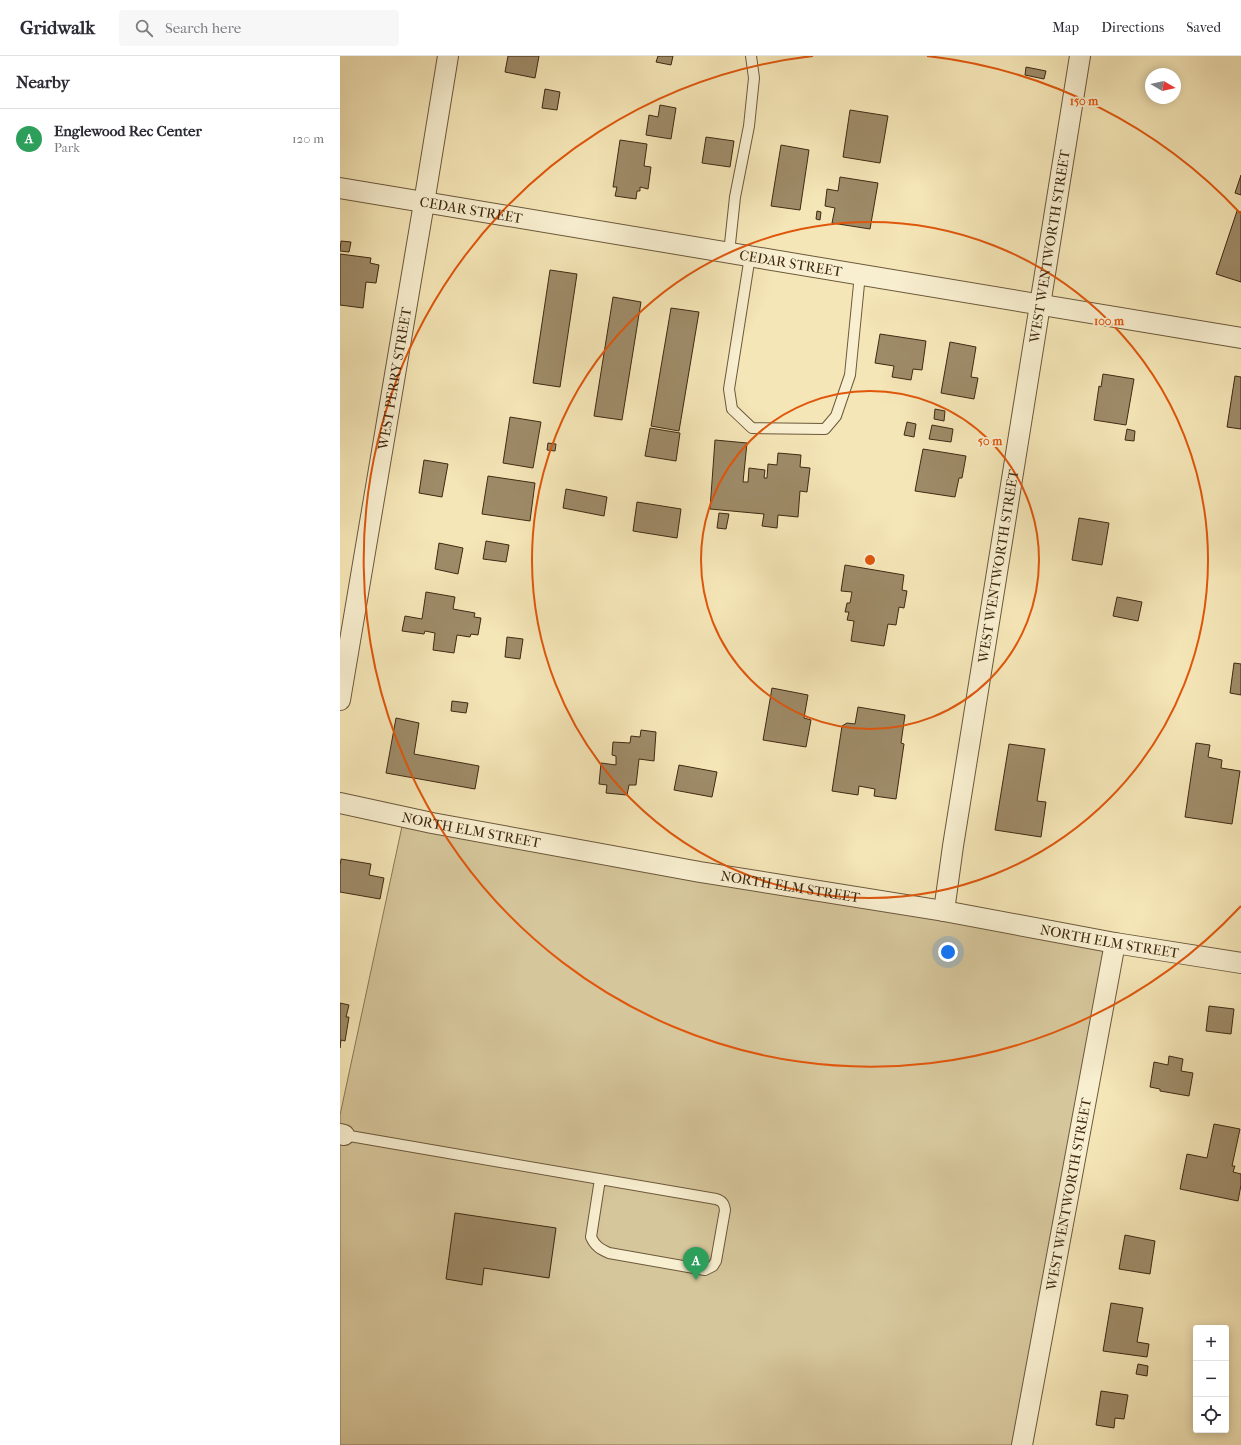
<!DOCTYPE html>
<meta charset="utf-8">
<style>
body{margin:0;font-family:"IM FELL French Canon",serif;background:#f7f7f7;color:#2b2b33}
.controls{position:absolute;right:12px;bottom:12px;display:grid;overflow:hidden;border-radius:4px;box-shadow:0 2px 10px #0003}
.controls button{width:36px;height:36px;display:grid;place-items:center;padding:0;border:0;border-bottom:1px solid #e1e1e2;background:#fff;color:#2b2b33;font:20px sans-serif}
.compass{position:absolute;left:805px;top:12px;width:36px;height:36px;border-radius:50%;background:#fff;box-shadow:0 2px 10px #0003;rotate:99deg}
.you{position:absolute;left:608px;top:896px;width:14px;height:14px;margin:-10px;border:3px solid #fff;border-radius:50%;background:#1a73e8;box-shadow:0 0 0 6px #1a73e833}
.badge{display:grid;place-items:center;width:26px;height:26px;border-radius:50%;background:#111827;color:#fff;font-size:13px;font-weight:700}
.pin{position:absolute;translate:-50% -33px;filter:drop-shadow(0 1px 2px #0008)}
.pin::after{content:'';position:absolute;top:21px;width:14px;height:12px;background:inherit;clip-path:polygon(0 0,100% 0,50% 100%)}
.list{margin:0;padding:0;list-style:none}
h2{display:flex;justify-content:space-between;align-items:center;height:52px;margin:0;padding:0 16px;font-size:17px}
h2 small{font-size:13px;font-weight:400;color:#7c7c81}
.list li{display:grid;grid-template-columns:26px 1fr auto;gap:12px;align-items:center;box-sizing:border-box;height:60px;padding:0 16px;border-top:1px solid #e1e1e2}
.list b{display:block;font-size:15px;white-space:nowrap}
.list p{margin:0;font-size:13px;white-space:nowrap;color:#7c7c81}
.list em{font-size:13px;font-style:normal;color:#7c7c81}
.icon{flex:none;width:22px;height:22px;fill:none;stroke:currentColor;stroke-width:2;stroke-linecap:round;stroke-linejoin:round}
.map{position:relative;flex:none;width:901px;height:1389px;overflow:hidden}
header{display:flex;align-items:center;gap:24px;box-sizing:border-box;height:56px;padding:0 20px;background:#fff;border-bottom:1px solid #e1e1e2}
header strong{font-size:19px}
nav{display:flex;gap:22px;margin-inline-start:auto;font-size:14px}
.search{width:280px;height:36px;background:#f7f7f7;display:flex;align-items:center;gap:10px;box-sizing:border-box;padding:0 14px;border-radius:4px;color:#7c7c81;font-size:15px}
main{display:flex}
aside{flex:1;background:#fff}
.map>svg:first-child{display:block}
.green{fill:#d6c69b;stroke:#8a7856}
.building{fill:#9e8b68;stroke:#3f2912}
.lines{fill:none;stroke-linecap:round;stroke-linejoin:round}
.service-casing{stroke:#6c583b;stroke-width:12}
.minor-casing{stroke:#6c583b;stroke-width:22}
.service{stroke:#f8efd0;stroke-width:10}
.minor{stroke:#f8efd0;stroke-width:20}
.ring{fill:none;stroke:#e0570c;stroke-width:2}
.labels{text-anchor:middle;stroke-width:3.5;stroke-linejoin:round;paint-order:stroke}
.street-label{font-size:14px;fill:#3f2912;stroke:#f8efd0}
.centre{fill:#e0570c;stroke:#f8efd0;stroke-width:2}
.ring-label{font-size:12px;text-anchor:middle;font-weight:bold;fill:#e0570c;stroke:#f8efd0;stroke-width:3.5;stroke-linejoin:round;paint-order:stroke}
</style>
<header>
<strong>Gridwalk</strong>
<div class="search"><svg class="icon" aria-label="search" viewBox="0 0 24 24"><circle cx="10" cy="10" r="6"/><path d="M15 15l6 6"/></svg>Search here</div>
<nav><a>Map</a><a>Directions</a><a>Saved</a></nav>
</header>
<main>
<aside>
<h2>Nearby<small></small></h2>
<ul class="list">
<li><span class="badge" style="background:#2e9e5b">A</span><div><b>Englewood Rec Center</b><p>Park</p></div><em>120 m</em></li>
</ul>
</aside>
<div class="map">
<svg width="901" height="1389" viewBox="0 0 901 1389">
<rect width="100%" height="100%" fill="#f5e6b7"/>
<filter id="stains"><feTurbulence type="fractalNoise" baseFrequency=".005" numOctaves="4"/><feColorMatrix values="0 0 0 0 .2 0 0 0 0 .09 0 0 0 0 .02 0 0 0 .5 -.17"/></filter>
<radialGradient id="worn" r=".72"><stop offset=".6" stop-color="#630" stop-opacity="0"/><stop offset="1" stop-color="#630" stop-opacity=".3"/></radialGradient>
<path class="green" d="M 64,761 L 775,887 L 682,1389 L 0,1389 L 0,1059 Z"/>
<path class="building" d="M 168,0 L 199,0 L 195,22 L 165,16 Z
M 318,0 L 333,0 L 331,9 L 316,6 Z
M 686,11 L 706,15 L 704,23 L 685,19 Z
M 205,33 L 220,36 L 217,54 L 202,52 Z
M 320,49 L 336,52 L 331,83 L 306,79 L 309,59 L 318,61 Z
M 510,54 L 548,60 L 540,107 L 503,101 Z
M 366,81 L 394,85 L 390,111 L 362,107 Z
M 280,84 L 307,88 L 304,110 L 311,111 L 308,133 L 300,131 L 300,135 L 297,135 L 296,143 L 275,140 L 277,131 L 273,131 Z
M 441,89 L 469,94 L 460,154 L 431,150 Z
M 901,119 L 901,139 L 895,137 Z
M 500,121 L 538,127 L 530,173 L 492,167 L 495,152 L 485,150 L 487,133 L 498,135 Z
M 477,155 L 481,156 L 480,164 L 476,163 Z
M 897,155 L 901,156 L 901,226 L 876,218 Z
M 1,185 L 11,186 L 9,196 L 0,195 Z
M 0,198 L 31,202 L 30,207 L 39,209 L 36,227 L 26,226 L 23,252 L 0,249 Z
M 210,214 L 237,218 L 220,331 L 193,327 Z
M 273,241 L 301,246 L 282,364 L 254,360 Z
M 331,252 L 359,256 L 339,375 L 311,370 Z
M 540,278 L 586,285 L 582,314 L 573,313 L 571,324 L 552,321 L 554,310 L 535,307 Z
M 610,286 L 636,291 L 631,321 L 638,322 L 634,343 L 601,337 Z
M 763,318 L 794,323 L 786,369 L 754,364 L 759,330 L 761,331 Z
M 895,320 L 901,321 L 901,373 L 887,371 Z
M 595,353 L 605,355 L 604,365 L 594,363 Z
M 170,361 L 201,366 L 193,412 L 163,407 Z
M 567,366 L 576,368 L 574,381 L 564,379 Z
M 592,369 L 613,373 L 611,386 L 589,383 Z
M 310,372 L 340,377 L 336,405 L 305,400 Z
M 787,373 L 795,375 L 794,385 L 785,384 Z
M 375,384 L 407,387 L 403,426 L 408,426 L 409,412 L 425,414 L 424,422 L 427,422 L 428,408 L 437,409 L 438,397 L 461,399 L 460,411 L 470,412 L 467,436 L 460,435 L 458,461 L 438,459 L 437,472 L 422,470 L 424,458 L 370,453 Z
M 208,387 L 216,388 L 215,395 L 207,394 Z
M 583,393 L 626,400 L 622,422 L 619,422 L 615,441 L 575,435 Z
M 84,404 L 108,408 L 102,441 L 79,437 Z
M 148,420 L 195,427 L 190,465 L 142,458 Z
M 226,433 L 267,441 L 264,460 L 223,452 Z
M 297,446 L 341,453 L 337,482 L 293,475 Z
M 379,457 L 389,458 L 386,473 L 377,472 Z
M 739,462 L 769,467 L 762,509 L 732,504 Z
M 146,485 L 169,489 L 166,506 L 143,503 Z
M 99,487 L 123,492 L 118,518 L 95,513 Z
M 505,509 L 564,519 L 562,534 L 567,535 L 564,552 L 559,551 L 556,569 L 548,568 L 544,590 L 511,585 L 514,565 L 507,564 L 509,556 L 505,556 L 507,547 L 510,547 L 512,536 L 501,535 Z
M 86,536 L 115,541 L 113,553 L 135,557 L 134,561 L 141,562 L 138,579 L 131,578 L 130,581 L 117,579 L 114,597 L 93,594 L 95,577 L 85,575 L 84,578 L 62,575 L 65,560 L 82,563 Z
M 777,541 L 802,546 L 798,565 L 773,560 Z
M 167,581 L 183,583 L 180,603 L 165,601 Z
M 894,607 L 901,608 L 901,639 L 890,637 Z
M 432,632 L 468,639 L 464,662 L 471,664 L 466,691 L 423,684 Z
M 112,645 L 128,647 L 126,657 L 111,655 Z
M 518,651 L 565,659 L 561,687 L 564,688 L 556,743 L 534,740 L 535,733 L 519,730 L 518,739 L 492,735 L 502,670 L 507,667 L 515,668 Z
M 56,662 L 79,667 L 74,698 L 139,710 L 135,733 L 46,717 Z
M 301,674 L 316,676 L 314,705 L 299,703 L 296,729 L 289,729 L 287,739 L 266,737 L 267,729 L 259,728 L 261,707 L 276,709 L 276,700 L 272,699 L 273,686 L 290,687 L 291,680 L 300,681 Z
M 856,687 L 870,689 L 868,701 L 882,704 L 881,712 L 900,715 L 892,768 L 845,761 Z
M 669,688 L 705,693 L 697,745 L 706,746 L 701,781 L 655,774 Z
M 339,709 L 377,716 L 372,741 L 334,734 Z
M 1,803 L 31,808 L 29,819 L 44,822 L 40,843 L 0,836 L 0,810 Z
M 0,947 L 9,949 L 6,961 L 9,961 L 5,985 L 1,984 L 0,992 Z
M 869,950 L 894,953 L 891,978 L 866,975 Z
M 829,1000 L 843,1003 L 841,1015 L 853,1017 L 849,1040 L 820,1035 L 820,1033 L 810,1031 L 814,1006 L 828,1009 Z
M 874,1068 L 900,1073 L 892,1110 L 895,1110 L 893,1116 L 901,1118 L 901,1129 L 898,1145 L 840,1133 L 847,1098 L 867,1102 Z
M 115,1157 L 216,1172 L 209,1222 L 144,1212 L 142,1229 L 106,1223 Z
M 785,1179 L 815,1185 L 810,1218 L 779,1213 Z
M 771,1247 L 803,1252 L 797,1286 L 809,1288 L 807,1301 L 763,1295 Z
M 798,1308 L 808,1310 L 807,1320 L 796,1318 Z
M 761,1335 L 788,1339 L 784,1363 L 775,1362 L 774,1372 L 756,1369 Z"/>
<g class="lines">
<defs>
<path id="service" d="M 389,197 L 395,141 L 409,70 L 414,22 L 411,0
M 410,200 L 389,333 L 392,353 L 412,372 L 485,373 L 496,360 L 510,319 L 520,218
M 4,1079 L 376,1143 C 382,1145 384,1147 385,1154 L 376,1205 L 373,1210 L 365,1214 L 269,1197 C 260,1193 255,1190 251,1181 L 260,1123"/>
<g id="minor">
<path id="s1" d="M 0,132 L 901,282"/>
<path id="s2" d="M 0,644 L 84,147 L 108,0"/>
<path id="s3" d="M 0,747 L 92,767 L 360,816 L 604,855 L 775,887 L 901,907"/>
<path id="s4" d="M 604,855 L 613,790 L 740,0"/>
<path d="M 0,1078 L 4,1079"/>
<path id="s5" d="M 682,1389 L 775,887"/>
</g>
</defs>
<use href="#service" class="service-casing"/>
<use href="#minor" class="minor-casing"/>
<use href="#service" class="service"/>
<use href="#minor" class="minor"/>
</g>
<g class="ring">
<circle cx="530" cy="504" r="169"/>
<circle cx="530" cy="504" r="338"/>
<path d="M901 850A507 507 0 1 1 473 0M587 0A507 507 0 0 1 901 158"/>
</g>
<g class="labels">
<g class="street-label">
<text dy="5" stroke="none"><textPath href="#s1" startOffset="133">CEDAR STREET</textPath></text>
<text dy="5" stroke="none"><textPath href="#s4" startOffset="673">WEST WENTWORTH STREET</textPath></text>
<text dy="5" stroke="none"><textPath href="#s1" startOffset="457">CEDAR STREET</textPath></text>
<text dy="5" stroke="none"><textPath href="#s2" startOffset="326">WEST PERRY STREET</textPath></text>
<text dy="5" stroke="none"><textPath href="#s4" startOffset="349">WEST WENTWORTH STREET</textPath></text>
<text dy="5" stroke="none"><textPath href="#s3" startOffset="134">NORTH ELM STREET</textPath></text>
<text dy="5" stroke="none"><textPath href="#s3" startOffset="458">NORTH ELM STREET</textPath></text>
<text dy="5" stroke="none"><textPath href="#s3" startOffset="782">NORTH ELM STREET</textPath></text>
<text dy="5" stroke="none"><textPath href="#s5" startOffset="255">WEST WENTWORTH STREET</textPath></text>
</g>
</g>
<circle cx="530" cy="504" r="6" class="centre"/>
<g class="ring-label">
<text x="744" y="49">150 m</text>
<text x="769" y="269">100 m</text>
<text x="650" y="389">50 m</text>
</g>
<rect width="100%" height="100%" filter="url(#stains)"/>
<rect width="100%" height="100%" fill="url(#worn)"/>
</svg>
<div class="controls">
<button>+</button>
<button>−</button>
<button><svg class="icon" aria-label="locate" viewBox="0 0 24 24"><circle cx="12" cy="12" r="6"/><path d="M12 2v4M12 18v4M2 12h4M18 12h4"/></svg></button>
</div>
<svg class="compass" viewBox="-18 -18 36 36"><path d="M0-13l5 13h-10z" fill="#e53935"/><path d="M0 13l5-13h-10z" fill="#7c7c81"/></svg>
<div class="you"></div>
<div class="pin badge" style="left:356px;top:1224px;background:#2e9e5b">A</div>
</div>
</main>
